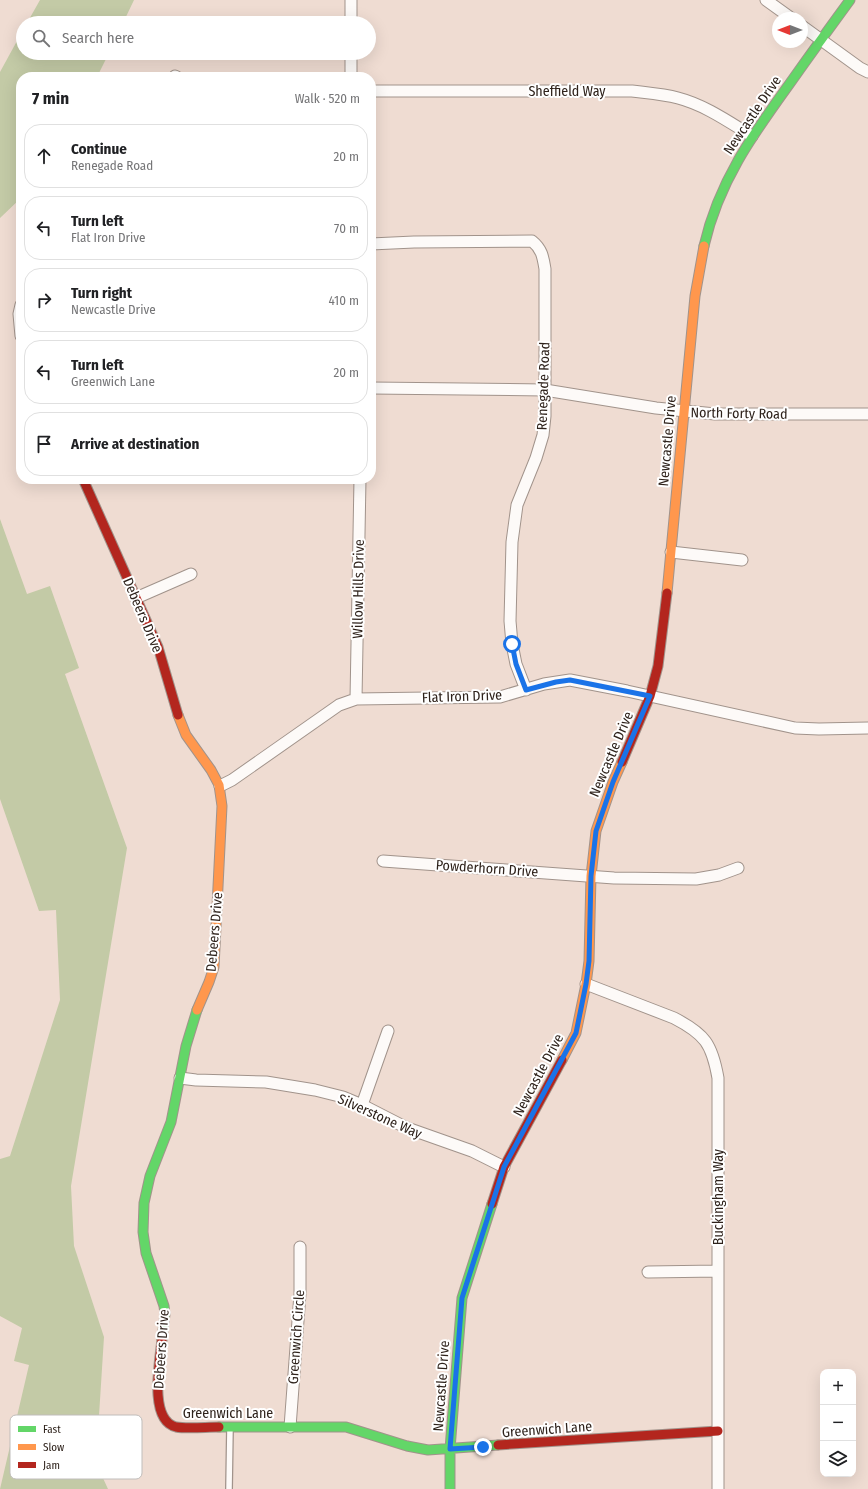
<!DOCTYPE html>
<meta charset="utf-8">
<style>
body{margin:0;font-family:"Fira Sans Condensed",sans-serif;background:#f6f6f6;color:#202124}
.controls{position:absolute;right:12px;bottom:12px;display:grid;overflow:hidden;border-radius:8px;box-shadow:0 4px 16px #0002}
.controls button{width:36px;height:36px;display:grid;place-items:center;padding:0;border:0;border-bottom:1px solid #e0e0e0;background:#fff;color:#202124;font:20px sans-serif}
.compass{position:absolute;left:772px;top:12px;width:36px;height:36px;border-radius:50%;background:#fff;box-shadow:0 4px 16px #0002;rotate:270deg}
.stop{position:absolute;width:12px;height:12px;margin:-9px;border:3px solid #1a73e8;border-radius:50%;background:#fff}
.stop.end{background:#1a73e8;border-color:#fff;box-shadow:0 1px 4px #0008}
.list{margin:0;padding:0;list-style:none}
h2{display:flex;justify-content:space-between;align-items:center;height:52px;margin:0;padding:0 16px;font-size:17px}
h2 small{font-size:13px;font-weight:400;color:#757577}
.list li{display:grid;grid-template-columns:26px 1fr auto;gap:12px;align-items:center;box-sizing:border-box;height:64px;margin:0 8px 8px;padding:0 8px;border:1px solid #e0e0e0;border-radius:16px}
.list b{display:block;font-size:15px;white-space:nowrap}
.list p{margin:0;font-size:13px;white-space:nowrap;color:#757577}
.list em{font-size:13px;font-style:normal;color:#757577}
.icon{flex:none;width:22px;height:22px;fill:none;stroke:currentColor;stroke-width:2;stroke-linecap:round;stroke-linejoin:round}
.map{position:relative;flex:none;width:868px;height:1489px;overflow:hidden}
.search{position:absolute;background:#fff;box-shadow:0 4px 16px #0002;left:16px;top:16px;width:360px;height:44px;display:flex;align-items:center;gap:10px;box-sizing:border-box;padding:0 14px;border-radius:22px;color:#757577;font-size:15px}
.panel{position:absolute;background:#fff;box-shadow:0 4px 16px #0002;left:16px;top:72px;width:360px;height:412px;border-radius:16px}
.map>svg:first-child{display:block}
.grass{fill:#c3caa6}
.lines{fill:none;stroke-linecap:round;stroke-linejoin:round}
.lane-casing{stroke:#a1938b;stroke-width:8}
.street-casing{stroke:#a1938b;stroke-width:13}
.fast-casing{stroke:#a1938b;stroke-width:11}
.slow-casing{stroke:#a1938b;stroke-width:11}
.jam-casing{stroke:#a1938b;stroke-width:11}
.lane{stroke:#fdfaf8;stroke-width:5.5}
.street{stroke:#fdfaf8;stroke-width:11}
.fast{stroke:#63d668;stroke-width:9}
.slow{stroke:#ff974d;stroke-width:9}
.jam{stroke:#b3261e;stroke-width:9}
.route{stroke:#1a73e8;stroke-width:5}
.labels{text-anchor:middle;stroke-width:4;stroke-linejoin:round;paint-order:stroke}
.street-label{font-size:14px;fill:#2e221b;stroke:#fff}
.key{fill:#fff;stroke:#c0bdbb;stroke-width:1}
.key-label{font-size:11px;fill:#2e221b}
</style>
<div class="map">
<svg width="868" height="1489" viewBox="0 0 868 1489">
<rect width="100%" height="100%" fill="#efdcd2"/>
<path class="grass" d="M 40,0 L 134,0 L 123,23 L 27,23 Z
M 23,30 L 23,53 L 109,53 L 97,77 L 21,77 L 21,198 L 0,218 L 0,72 Z
M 0,519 L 27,594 L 50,586 L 79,668 L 65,674 L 127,848 L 71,1186 L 74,1246 L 104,1337 L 96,1463 L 108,1489 L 0,1489 L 29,1365 L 14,1361 L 22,1328 L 0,1316 L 0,1159 L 10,1156 L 60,1000 L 56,910 L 39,911 L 0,799 Z"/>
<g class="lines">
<defs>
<path id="lane" d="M 229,1489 L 230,1427"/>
<path id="street" d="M 766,0 L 791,18
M 351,23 L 351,0
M 802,26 L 860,68 L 868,72
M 175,76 L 177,77
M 351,77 L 351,53
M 371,91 L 632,91 C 648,93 663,94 678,98 C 705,105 729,122 752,136
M 371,244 L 414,242 L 532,241 C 542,249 543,257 545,269 L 545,416 L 543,435 L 536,458 L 517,505 L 512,542 L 510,621 L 512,644 L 516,664 L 526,690
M 21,305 L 19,314 L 21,336
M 371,388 L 545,390 L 656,408 L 715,414 L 868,414
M 671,552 L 742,560
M 136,598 L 191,574
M 356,699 L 360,479
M 220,786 L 232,780 L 339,705 L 356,699 L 500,697 L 544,684 L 570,680 L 627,691 L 795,728 L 819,729 L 868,728
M 383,861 L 614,878 L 696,879 L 719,875 L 738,868
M 586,984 L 674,1018 C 705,1034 712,1044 718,1078 L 718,1489
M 180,1078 L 196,1080 L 266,1082 L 315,1090 L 343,1097 L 362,1105 L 407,1128 L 472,1151 L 504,1167
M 362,1105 L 388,1031
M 648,1272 L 718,1271
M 290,1427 L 300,1294 L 300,1247"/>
<path id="fast" d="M 704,246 C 719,180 754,133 793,79 C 812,52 831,26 850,0
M 162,1339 L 165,1314 L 164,1306 L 146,1253 L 143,1232 L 144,1203 L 150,1176 L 171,1122 L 186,1046 L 197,1010
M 219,1427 L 346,1427 L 407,1446 L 428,1450 L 498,1445
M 450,1489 L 450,1449 L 462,1298 L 492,1204"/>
<path id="slow" d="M 667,593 L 695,296 L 704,246
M 178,715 L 186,735 L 211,770 L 219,785 L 222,806 L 214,967 L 209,982 L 197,1010
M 562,1060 L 576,1033 L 586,984 L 589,961 L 591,876 L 596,831 L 613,782 L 622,762"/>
<path id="jam" d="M 83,479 L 158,647 L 178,715
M 622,762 L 650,696 L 658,666 L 667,593
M 492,1204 L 504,1167 L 562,1060
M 162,1339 C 160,1360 148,1420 176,1427 C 188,1429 206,1427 219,1427
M 498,1445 L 718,1431"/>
</defs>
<use href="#lane" class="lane-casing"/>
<use href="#street" class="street-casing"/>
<use href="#fast" class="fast-casing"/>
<use href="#slow" class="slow-casing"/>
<use href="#jam" class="jam-casing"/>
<use href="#lane" class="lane"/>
<use href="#street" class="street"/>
<use href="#fast" class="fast"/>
<use href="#slow" class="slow"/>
<use href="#jam" class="jam"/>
</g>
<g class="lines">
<path class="route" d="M 483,1447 L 450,1449 L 462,1298 L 504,1167 L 576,1033 L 586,984 L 589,961 L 591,876 L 596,831 L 613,782 L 650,696 L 570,680 L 556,682 L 526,690 L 516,664 L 512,644"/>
</g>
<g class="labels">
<g class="street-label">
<text x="567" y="96">Sheffield Way</text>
<text transform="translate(752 115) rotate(-56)" y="5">Newcastle Drive</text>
<text transform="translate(543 386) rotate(-88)" y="5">Renegade Road</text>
<text transform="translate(739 413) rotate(1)" y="5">North Forty Road</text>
<text transform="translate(667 441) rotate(-85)" y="5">Newcastle Drive</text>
<text transform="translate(358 589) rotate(-89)" y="5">Willow Hills Drive</text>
<text transform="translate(143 615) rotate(67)" y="5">Debeers Drive</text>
<text transform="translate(462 696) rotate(-2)" y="5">Flat Iron Drive</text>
<text transform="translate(611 754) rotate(-67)" y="5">Newcastle Drive</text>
<text transform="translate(487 868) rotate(4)" y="5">Powderhorn Drive</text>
<text transform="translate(214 932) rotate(-85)" y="5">Debeers Drive</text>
<text transform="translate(538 1075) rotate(-62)" y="5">Newcastle Drive</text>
<text transform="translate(380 1116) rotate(24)" y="5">Silverstone Way</text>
<text transform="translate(718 1197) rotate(-90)" y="5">Buckingham Way</text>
<text transform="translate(296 1337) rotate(-86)" y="5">Greenwich Circle</text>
<text transform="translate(161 1349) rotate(-86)" y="5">Debeers Drive</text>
<text transform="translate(441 1386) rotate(-86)" y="5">Newcastle Drive</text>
<text x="228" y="1418">Greenwich Lane</text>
<text transform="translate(547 1429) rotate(-4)" y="5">Greenwich Lane</text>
</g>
</g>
<rect x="10" y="1415" width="132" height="64" rx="6" class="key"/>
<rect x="18" y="1426" width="18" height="6" fill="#63d668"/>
<rect x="18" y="1444" width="18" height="6" fill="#ff974d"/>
<rect x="18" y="1462" width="18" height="6" fill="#b3261e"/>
<g class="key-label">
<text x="43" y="1433">Fast</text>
<text x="43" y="1451">Slow</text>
<text x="43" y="1469">Jam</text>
</g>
</svg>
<div class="controls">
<button>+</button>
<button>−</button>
<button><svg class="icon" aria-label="layers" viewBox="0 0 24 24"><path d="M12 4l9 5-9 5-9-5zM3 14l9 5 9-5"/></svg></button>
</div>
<svg class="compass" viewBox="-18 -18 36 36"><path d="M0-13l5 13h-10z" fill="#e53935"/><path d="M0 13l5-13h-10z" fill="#757577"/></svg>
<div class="stop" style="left:512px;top:644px"></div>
<div class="stop end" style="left:483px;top:1447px"></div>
<div class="search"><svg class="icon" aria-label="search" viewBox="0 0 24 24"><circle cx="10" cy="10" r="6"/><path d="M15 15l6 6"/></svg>Search here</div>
<section class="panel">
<h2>7 min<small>Walk · 520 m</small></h2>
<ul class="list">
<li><svg class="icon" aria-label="ahead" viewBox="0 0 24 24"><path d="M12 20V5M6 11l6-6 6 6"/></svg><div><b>Continue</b><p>Renegade Road</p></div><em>20 m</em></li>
<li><svg class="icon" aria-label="left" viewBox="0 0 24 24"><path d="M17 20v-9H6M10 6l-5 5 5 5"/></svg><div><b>Turn left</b><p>Flat Iron Drive</p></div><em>70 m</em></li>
<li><svg class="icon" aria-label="right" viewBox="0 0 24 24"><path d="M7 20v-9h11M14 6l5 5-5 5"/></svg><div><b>Turn right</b><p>Newcastle Drive</p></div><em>410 m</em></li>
<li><svg class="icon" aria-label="left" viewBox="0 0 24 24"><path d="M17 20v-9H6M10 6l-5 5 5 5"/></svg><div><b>Turn left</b><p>Greenwich Lane</p></div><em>20 m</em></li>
<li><svg class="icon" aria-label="arrive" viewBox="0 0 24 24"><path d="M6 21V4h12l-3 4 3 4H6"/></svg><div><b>Arrive at destination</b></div></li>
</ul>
</section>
</div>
